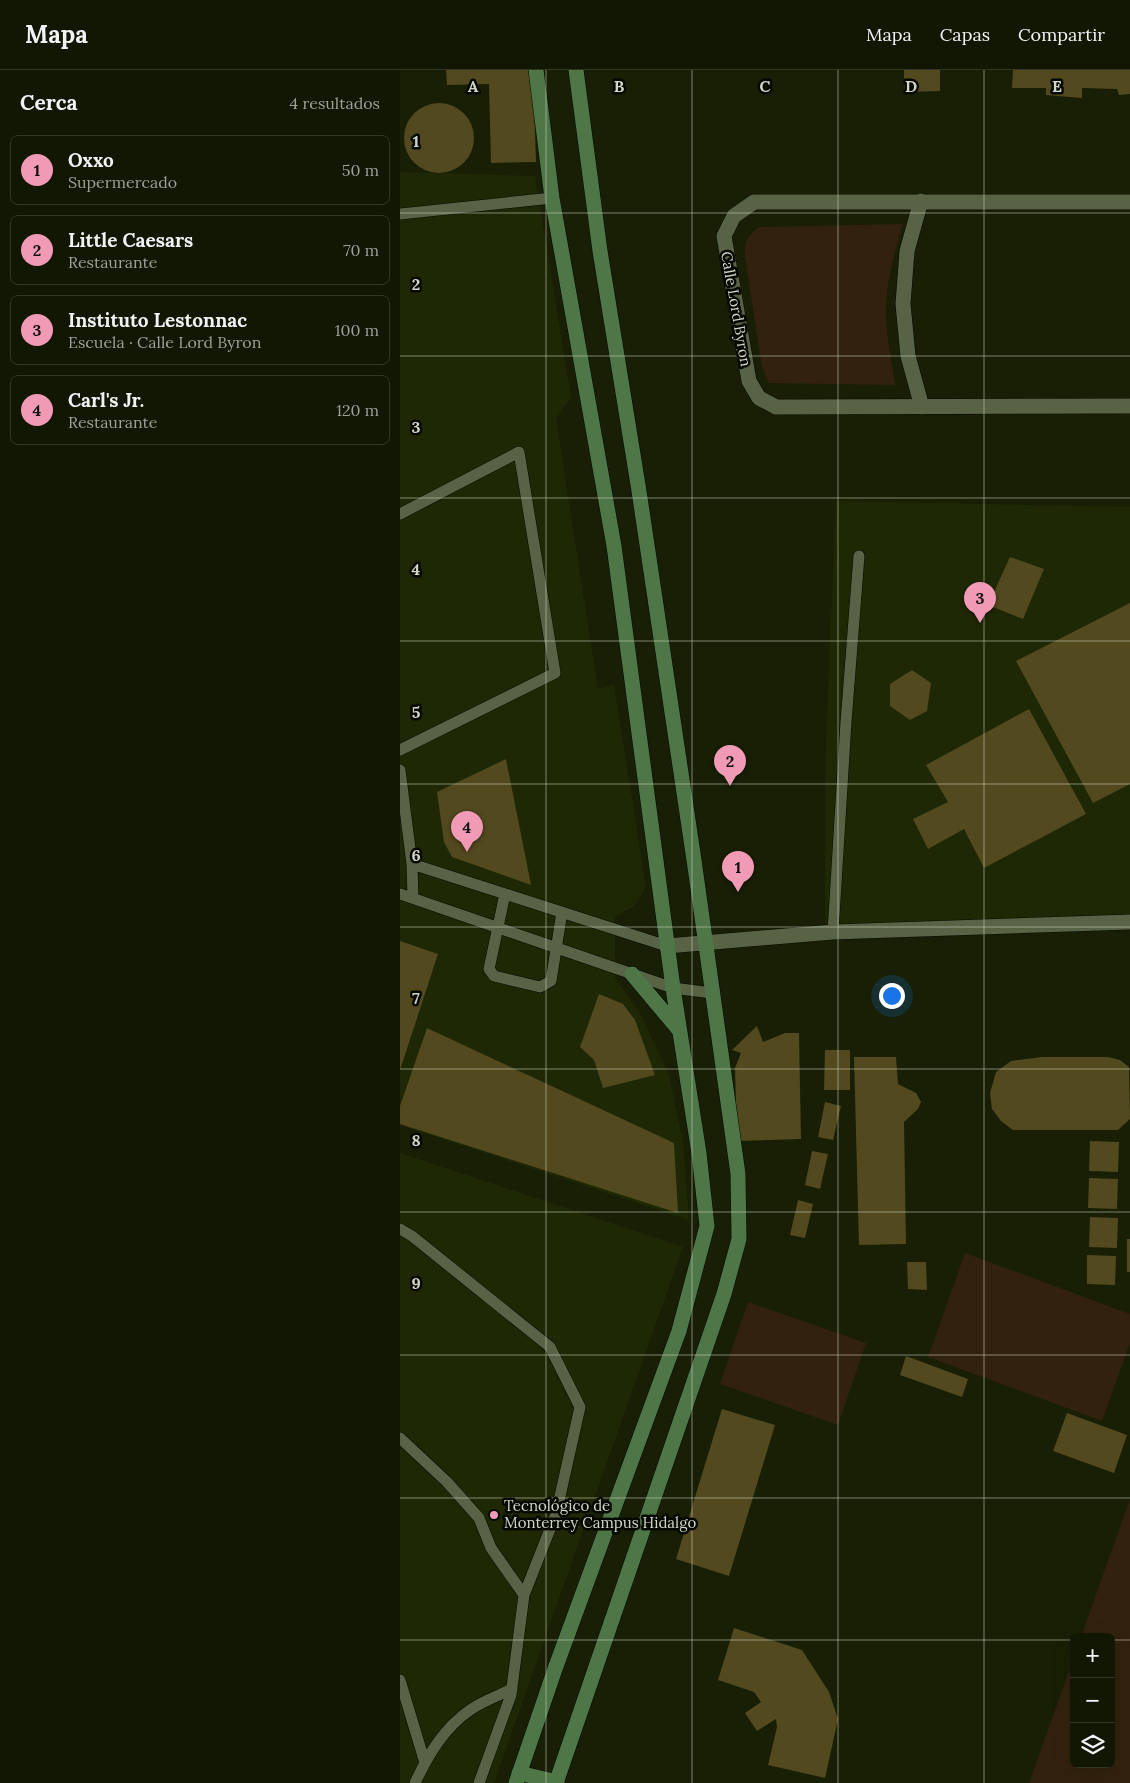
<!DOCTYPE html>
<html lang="es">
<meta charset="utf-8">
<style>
body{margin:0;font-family:Lora,serif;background:#1b200d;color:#f1f3f6}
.controls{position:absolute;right:15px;bottom:15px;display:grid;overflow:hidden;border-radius:8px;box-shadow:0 5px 20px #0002}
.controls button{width:45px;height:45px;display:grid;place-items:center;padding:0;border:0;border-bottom:1px solid #313625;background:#121703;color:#f1f3f6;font:25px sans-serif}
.you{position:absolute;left:491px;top:925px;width:18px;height:18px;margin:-12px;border:4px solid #fff;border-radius:50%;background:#1a73e8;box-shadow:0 0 0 8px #1a73e833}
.badge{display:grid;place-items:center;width:32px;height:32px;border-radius:50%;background:#f09ab5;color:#111;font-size:16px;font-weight:700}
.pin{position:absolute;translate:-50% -41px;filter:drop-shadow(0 1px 2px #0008)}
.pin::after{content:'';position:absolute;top:26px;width:18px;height:15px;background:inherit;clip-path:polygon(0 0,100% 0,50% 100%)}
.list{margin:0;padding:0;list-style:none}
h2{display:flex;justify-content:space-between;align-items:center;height:65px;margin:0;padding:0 20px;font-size:21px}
h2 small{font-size:16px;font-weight:400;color:#9c9f9a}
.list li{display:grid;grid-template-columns:32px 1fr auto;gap:15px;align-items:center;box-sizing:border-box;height:70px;margin:0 10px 10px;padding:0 10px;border:1px solid #313625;border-radius:8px}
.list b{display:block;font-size:19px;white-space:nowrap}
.list p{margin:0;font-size:16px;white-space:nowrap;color:#9c9f9a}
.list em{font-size:16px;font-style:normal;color:#9c9f9a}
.icon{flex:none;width:28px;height:28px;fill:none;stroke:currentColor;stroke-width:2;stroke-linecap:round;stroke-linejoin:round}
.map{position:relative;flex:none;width:730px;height:1713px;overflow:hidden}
header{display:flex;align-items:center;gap:30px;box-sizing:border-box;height:70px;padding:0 25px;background:#121703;border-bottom:1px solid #313625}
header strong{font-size:24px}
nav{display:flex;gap:28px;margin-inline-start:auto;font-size:18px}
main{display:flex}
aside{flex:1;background:#121703}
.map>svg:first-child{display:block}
.built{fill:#1f2804}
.green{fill:#32220d}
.building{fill:#52491e}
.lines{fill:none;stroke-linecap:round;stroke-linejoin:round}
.lane-casing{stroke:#040900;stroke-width:12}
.street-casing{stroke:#040900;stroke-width:16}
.secondary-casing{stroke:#040900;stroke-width:16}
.lane{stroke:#586244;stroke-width:11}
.street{stroke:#586244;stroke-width:15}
.secondary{stroke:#4e7646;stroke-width:15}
.grid{fill:none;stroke:#d1d7c6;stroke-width:1;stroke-opacity:0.55}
.poi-dot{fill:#f09ab5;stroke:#050801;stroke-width:2}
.labels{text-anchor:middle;stroke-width:5;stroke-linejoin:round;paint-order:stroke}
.street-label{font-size:15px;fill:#d1d7c6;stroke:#050801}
.poi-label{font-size:15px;fill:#d1d7c6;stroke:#050801;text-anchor:start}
.grid-label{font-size:16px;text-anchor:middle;font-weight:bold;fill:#d1d7c6;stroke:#050801;stroke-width:5;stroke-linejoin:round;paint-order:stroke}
</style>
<header>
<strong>Mapa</strong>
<nav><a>Mapa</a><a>Capas</a><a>Compartir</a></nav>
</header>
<main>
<aside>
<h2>Cerca<small>4 resultados</small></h2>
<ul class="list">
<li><span class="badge">1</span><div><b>Oxxo</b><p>Supermercado</p></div><em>50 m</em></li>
<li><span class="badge">2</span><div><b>Little Caesars</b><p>Restaurante</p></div><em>70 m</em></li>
<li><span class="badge">3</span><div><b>Instituto Lestonnac</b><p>Escuela · Calle Lord Byron</p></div><em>100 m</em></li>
<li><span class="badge">4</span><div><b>Carl's Jr.</b><p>Restaurante</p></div><em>120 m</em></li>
</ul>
</aside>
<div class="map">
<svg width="730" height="1713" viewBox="0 0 730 1713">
<rect width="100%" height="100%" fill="#181f04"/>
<path class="built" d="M 0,102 L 135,106 L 171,327 L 156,349 L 198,619 L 214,615 L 246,817 L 234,836 L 215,846 L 215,908 L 241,945 L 269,1005 L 283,1073 L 289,1150 L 0,1055 Z
M 436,431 L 730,437 L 730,844 L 425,860 L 426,668 Z
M 0,1083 L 283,1177 L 94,1713 L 0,1713 Z"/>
<path class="green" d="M 503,154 C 496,177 490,199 487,222 C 483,252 491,285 495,315 L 369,313 L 362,297 L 345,187 C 344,172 347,166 359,157 Z
M 565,1183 L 730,1244 L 730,1273 L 702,1351 L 528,1287 Z
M 348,1232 L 466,1273 L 438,1355 L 320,1314 Z
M 730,1429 L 730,1713 L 629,1713 L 674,1587 L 674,1694 L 711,1694 L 711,1567 L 681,1567 Z"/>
<path class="building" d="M 46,0 L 133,0 L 136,92 L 91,93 L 89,14 L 47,15 Z
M 504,0 L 540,0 L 540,21 L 504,22 Z
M 613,0 L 730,0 L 730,24 L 719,25 L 717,19 L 682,18 L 682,28 L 646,25 L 646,18 L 612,18 Z
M4 68a35 35 0 1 1 70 0a35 35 0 1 1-70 0Z
M 610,487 L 644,499 L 623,549 L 588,535 Z
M 730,533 L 730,714 L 693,733 L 616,591 Z
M 512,600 L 531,613 L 527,641 L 510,650 L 490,636 L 490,614 Z
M 629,639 L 686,744 L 584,798 L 564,759 L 528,779 L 513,749 L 548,732 L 526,695 Z
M 106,689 L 131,815 L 52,787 L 44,772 L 37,722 Z
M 0,871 L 38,884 L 0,1000 Z
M 199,924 L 223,934 L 235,950 L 255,1005 L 203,1018 L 194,990 L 180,977 Z
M 357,956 L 363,972 L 385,963 L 399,963 L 401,1069 L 337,1071 L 335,998 L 341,983 L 332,980 Z
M 27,958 L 274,1073 L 278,1143 L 0,1054 L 0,1036 Z
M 425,980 L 450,980 L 450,1020 L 424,1020 Z
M 454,987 L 496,987 L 498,1014 L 516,1023 L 521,1032 L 518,1039 L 504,1052 L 506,1174 L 459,1175 Z
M 642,987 L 708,987 L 720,990 L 729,997 L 730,1049 L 718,1060 L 613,1060 L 601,1051 L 592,1039 L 590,1023 L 596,1002 L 611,991 Z
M 425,1032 L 441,1036 L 433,1070 L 418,1067 Z
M 690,1071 L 719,1072 L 718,1102 L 689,1101 Z
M 412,1081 L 428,1084 L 420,1119 L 405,1115 Z
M 689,1108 L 718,1109 L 717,1139 L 688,1138 Z
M 398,1130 L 413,1134 L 405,1168 L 390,1165 Z
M 690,1147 L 718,1148 L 717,1178 L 689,1177 Z
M 727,1169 L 730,1169 L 730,1202 L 727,1202 Z
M 687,1185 L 716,1186 L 715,1215 L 687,1214 Z
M 507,1192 L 526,1192 L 527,1220 L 508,1219 Z
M 506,1286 L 568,1309 L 562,1327 L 500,1305 Z
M 322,1339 L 375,1355 L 329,1506 L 276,1489 Z
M 667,1343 L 727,1365 L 714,1403 L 653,1381 Z
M 334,1558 L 402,1580 L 429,1622 L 438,1649 L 425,1708 L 368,1695 L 377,1657 L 376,1649 L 357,1661 L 345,1643 L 361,1632 L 354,1622 L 318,1610 Z"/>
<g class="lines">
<defs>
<path id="lane" d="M 0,144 L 152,128
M 0,444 L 119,382 L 155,603 L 0,680
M 0,700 L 12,794 L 267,876
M 12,794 L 13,828
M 0,824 L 273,918 L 312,923
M 105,824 L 89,899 L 94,906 L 140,917 L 151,911 L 162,842
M 433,862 L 446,652 L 459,486
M 0,1159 L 12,1166 L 150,1277 L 180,1337 L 156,1444 L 124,1525 L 111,1625 L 79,1713
M 0,1368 L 47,1412 L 79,1448 L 91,1478 L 124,1525
M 0,1610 L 25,1693
M 15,1713 C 28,1685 44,1658 70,1640 C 83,1631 98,1626 112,1619"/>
<path id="street" d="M 521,131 L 507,181 L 503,234 L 508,286 L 522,337
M 730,132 L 354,132 L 334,146 L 324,166 L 349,311 L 359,328 L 376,337 L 730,336
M 267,876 L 433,862 L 730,852"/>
<path id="secondary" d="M 232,904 L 279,960
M 119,1703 L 157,1712
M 116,1713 L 155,1599 L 279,1261 L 307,1156 L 299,1083 L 273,918 L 214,476 L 152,128 L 136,0
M 156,1713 L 324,1224 L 339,1169 L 338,1104 L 294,790 L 239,421 L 200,181 L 176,0"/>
</defs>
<use href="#lane" class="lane-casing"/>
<use href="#street" class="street-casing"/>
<use href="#secondary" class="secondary-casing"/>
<use href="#lane" class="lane"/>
<use href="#street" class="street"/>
<use href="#secondary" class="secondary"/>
</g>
<path class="grid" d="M 146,0 L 146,1713M 292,0 L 292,1713M 438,0 L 438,1713M 584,0 L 584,1713M 0,143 L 730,143M 0,286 L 730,286M 0,428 L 730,428M 0,571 L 730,571M 0,714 L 730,714M 0,857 L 730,857M 0,999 L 730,999M 0,1142 L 730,1142M 0,1285 L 730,1285M 0,1428 L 730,1428M 0,1570 L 674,1570M 711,1570 L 730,1570"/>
<circle class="poi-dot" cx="94" cy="1445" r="5"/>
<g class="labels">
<g class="street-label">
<text transform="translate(336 239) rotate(80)" y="5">Calle Lord Byron</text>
</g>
<g class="poi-label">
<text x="104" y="1441">Tecnológico de<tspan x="104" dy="17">Monterrey Campus Hidalgo</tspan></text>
</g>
</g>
<g class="grid-label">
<text x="73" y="22">A</text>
<text x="219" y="22">B</text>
<text x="365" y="22">C</text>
<text x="511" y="22">D</text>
<text x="657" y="22">E</text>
<text x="16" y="77">1</text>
<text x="16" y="220">2</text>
<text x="16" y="363">3</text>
<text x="16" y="505">4</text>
<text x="16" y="648">5</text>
<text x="16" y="791">6</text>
<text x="16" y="934">7</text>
<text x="16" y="1076">8</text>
<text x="16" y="1219">9</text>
</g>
</svg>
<div class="controls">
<button>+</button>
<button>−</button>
<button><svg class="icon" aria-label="layers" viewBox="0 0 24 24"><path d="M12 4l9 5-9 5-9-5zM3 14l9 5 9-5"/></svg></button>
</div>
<div class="you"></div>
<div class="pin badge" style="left:338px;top:822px">1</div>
<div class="pin badge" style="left:330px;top:716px">2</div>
<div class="pin badge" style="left:580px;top:553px">3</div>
<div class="pin badge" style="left:67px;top:782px">4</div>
</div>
</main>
